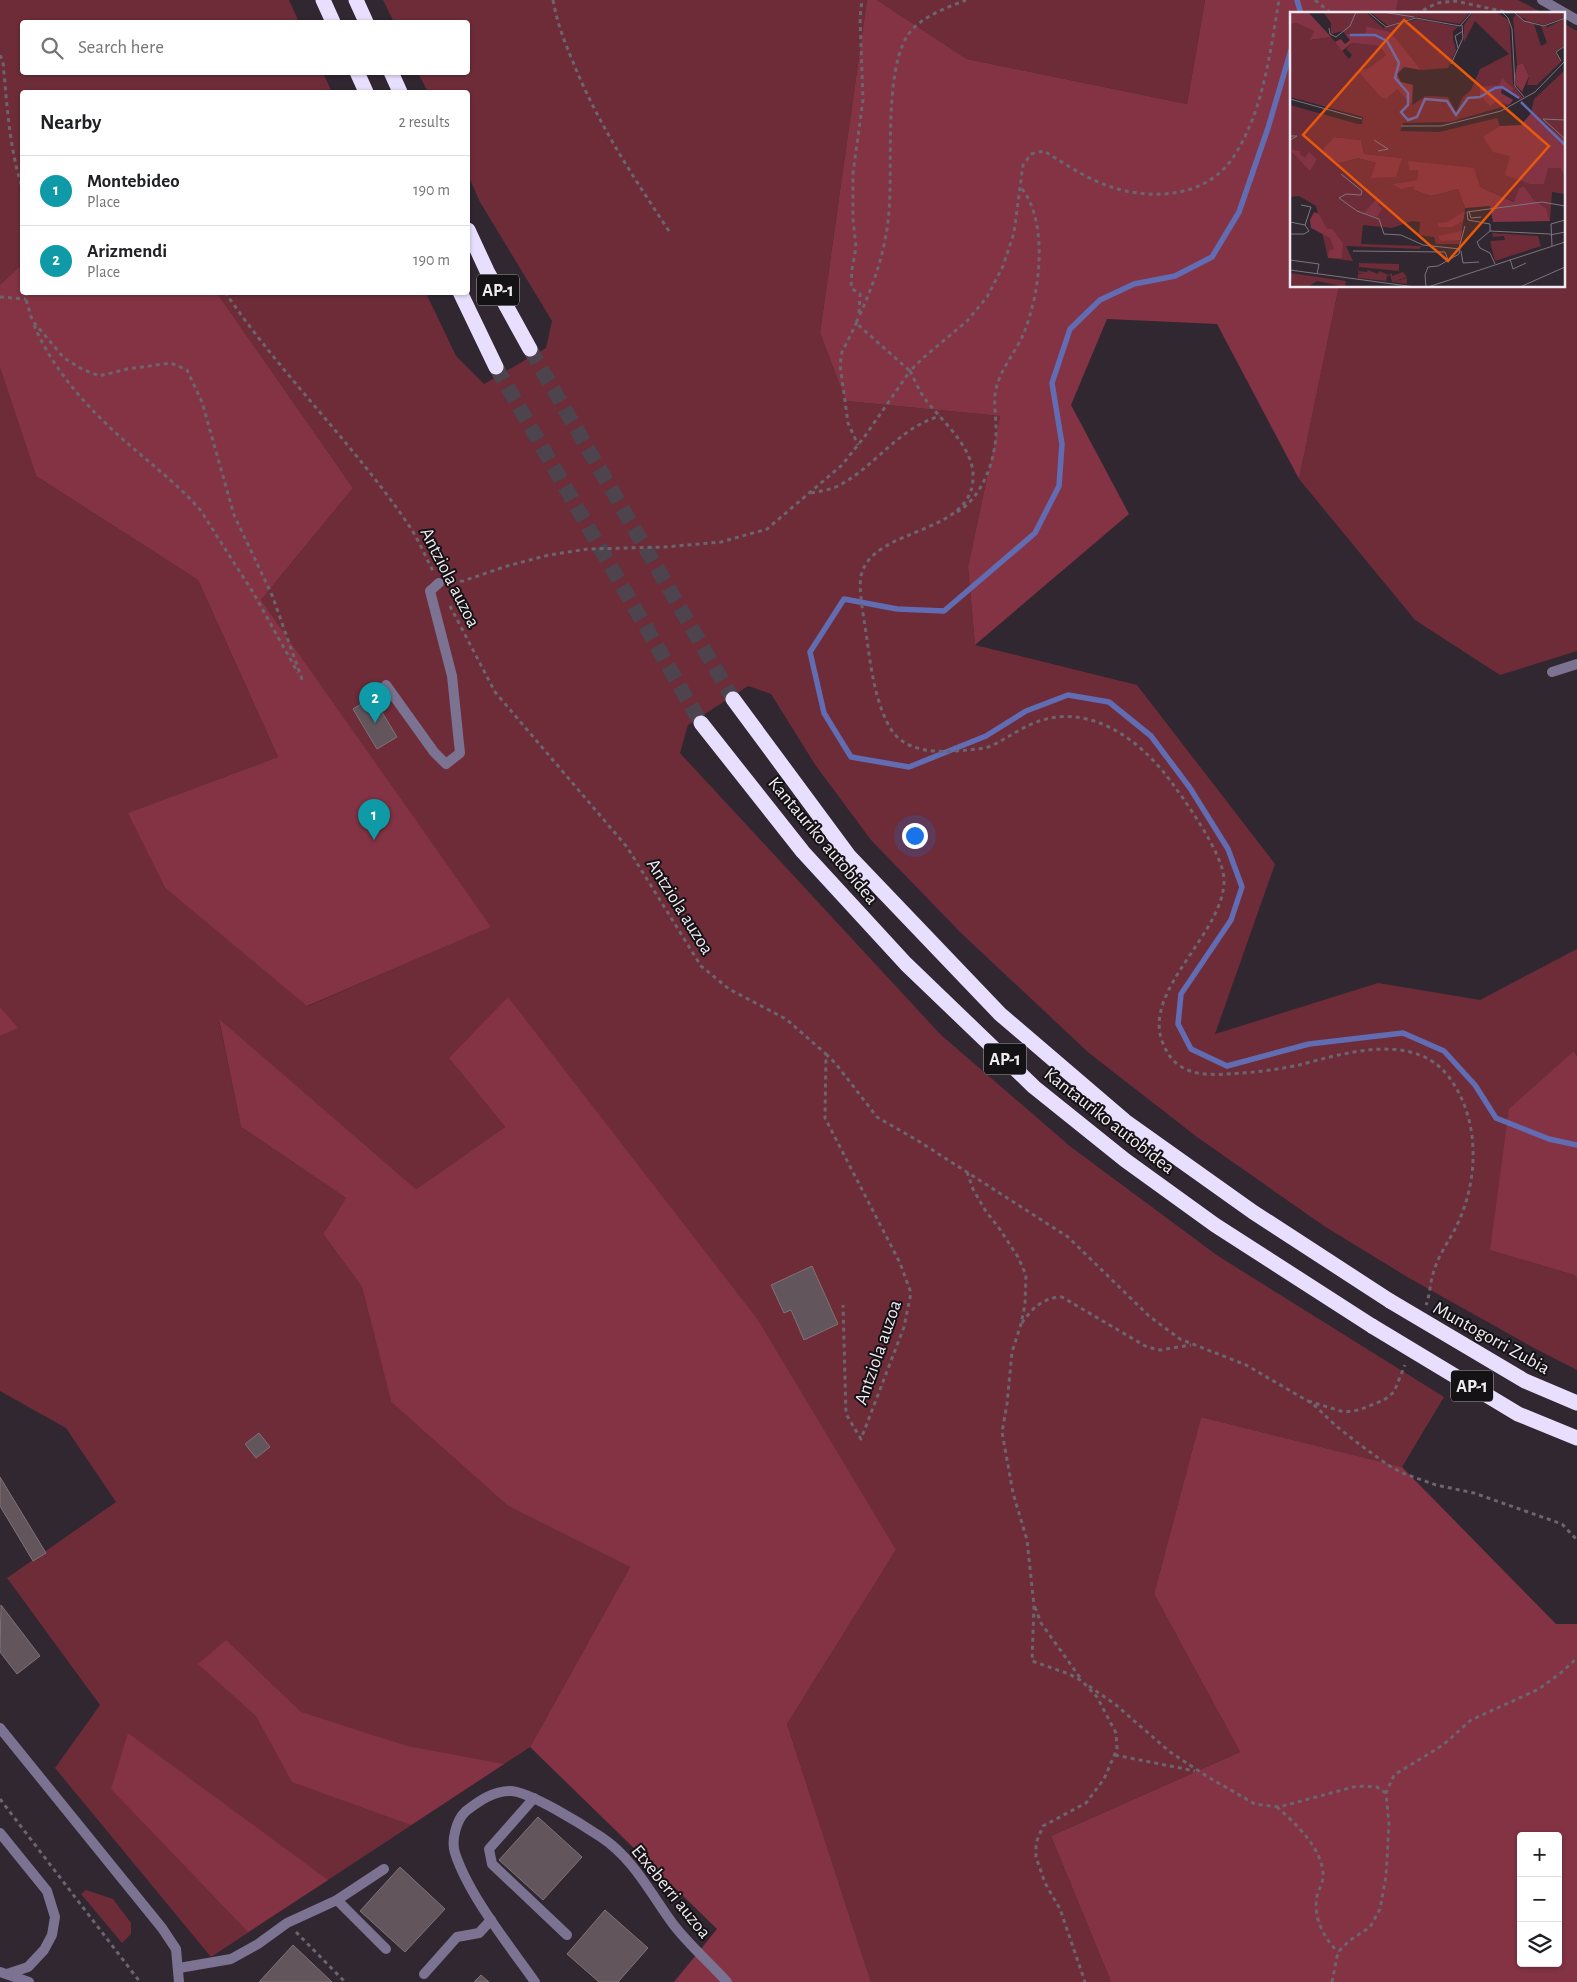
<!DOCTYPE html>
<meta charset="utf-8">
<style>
body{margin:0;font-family:"Alegreya Sans",sans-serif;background:#f2f2f2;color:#202124}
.controls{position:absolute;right:15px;bottom:15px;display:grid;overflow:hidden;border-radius:5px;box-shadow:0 1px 4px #0004}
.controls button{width:45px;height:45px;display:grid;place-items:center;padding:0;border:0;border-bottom:1px solid #e0e0e0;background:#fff;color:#202124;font:25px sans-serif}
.you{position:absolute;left:914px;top:835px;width:18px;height:18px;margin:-12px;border:4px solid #fff;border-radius:50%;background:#1a73e8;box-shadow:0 0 0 8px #1a73e833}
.badge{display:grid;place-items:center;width:32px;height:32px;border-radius:50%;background:#79602c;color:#fff;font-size:16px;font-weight:700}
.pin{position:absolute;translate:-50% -41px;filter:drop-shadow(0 1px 2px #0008)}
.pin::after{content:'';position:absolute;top:26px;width:18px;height:15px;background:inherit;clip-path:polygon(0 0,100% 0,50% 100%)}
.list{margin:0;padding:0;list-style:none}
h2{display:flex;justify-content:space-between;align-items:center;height:65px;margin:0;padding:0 20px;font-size:21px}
h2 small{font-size:16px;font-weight:400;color:#757577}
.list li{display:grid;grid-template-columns:32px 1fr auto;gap:15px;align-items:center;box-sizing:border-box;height:70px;padding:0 20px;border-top:1px solid #e0e0e0}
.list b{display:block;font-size:19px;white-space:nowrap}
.list p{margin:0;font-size:16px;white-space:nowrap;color:#757577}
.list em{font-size:16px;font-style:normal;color:#757577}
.icon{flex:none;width:28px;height:28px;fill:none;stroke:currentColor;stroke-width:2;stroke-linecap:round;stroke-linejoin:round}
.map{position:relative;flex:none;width:1577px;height:1982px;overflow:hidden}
.search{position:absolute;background:#fff;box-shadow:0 1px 4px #0004;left:20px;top:20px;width:450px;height:55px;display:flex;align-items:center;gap:12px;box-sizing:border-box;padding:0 18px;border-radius:5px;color:#757577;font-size:19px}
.panel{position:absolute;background:#fff;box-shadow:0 1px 4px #0004;left:20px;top:90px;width:450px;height:205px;border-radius:5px}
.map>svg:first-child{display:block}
.green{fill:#6d2c38}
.forest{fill:#833343;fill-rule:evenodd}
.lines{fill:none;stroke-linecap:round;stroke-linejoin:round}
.stream{stroke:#616cb3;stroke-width:5.5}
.building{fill:#63555c;stroke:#807278}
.motorway-tunnel{stroke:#4d444e;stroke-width:15;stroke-dasharray:15 8;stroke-linecap:butt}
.path{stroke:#6c656d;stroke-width:3;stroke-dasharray:4 4;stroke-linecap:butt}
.service{stroke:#7c7292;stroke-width:10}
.minor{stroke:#7c7292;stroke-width:10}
.motorway{stroke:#e8dfff;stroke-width:15}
.motorway-bridge{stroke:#e8dfff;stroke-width:15}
.labels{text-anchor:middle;stroke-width:4;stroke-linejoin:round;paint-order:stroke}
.shield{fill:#151216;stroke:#aeaaaf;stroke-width:1}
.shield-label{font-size:18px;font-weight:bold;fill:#f0ebf1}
.street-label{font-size:19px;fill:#f0ebf1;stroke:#151216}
.inset-river{fill:none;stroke:#616cb3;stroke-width:2.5}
.inset-road{fill:none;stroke:#7d757e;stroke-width:1}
.view{fill:#e8590c;fill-opacity:0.15;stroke:#e8590c;stroke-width:2.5}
.inset-edge{fill:none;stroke:#f0ebf1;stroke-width:2.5}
</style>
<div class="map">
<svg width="1577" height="1982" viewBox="0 0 1577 1982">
<rect width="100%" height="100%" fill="#302731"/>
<path class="green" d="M 0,0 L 289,0 L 299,22 L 22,22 L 22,72 L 323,73 L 332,92 L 22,92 L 22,264 L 0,285 Z
M 383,0 L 867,0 L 820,333 L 846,401 L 1000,416 L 968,567 L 975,645 L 1137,685 L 1275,864 L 1215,1034 L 1378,983 L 1480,1000 L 1577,949 L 1577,1055 L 1574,1051 L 1491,1250 L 1574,1275 L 1577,1278 L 1577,1370 L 1534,1348 L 1409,1278 L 1324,1226 L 1197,1137 L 1089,1053 L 961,933 L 871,840 L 816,766 L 771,694 L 748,686 L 688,725 L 680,753 L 941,1035 L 1071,1147 L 1218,1256 L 1444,1397 L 1402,1467 L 1201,1417 L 1154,1594 L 1240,1752 L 1051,1836 L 1111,1982 L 871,1982 L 787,1724 L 896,1550 L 449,1058 L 505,1127 L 416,1189 L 219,1020 L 241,1127 L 346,1198 L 323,1234 L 362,1287 L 391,1402 L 508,1506 L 630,1567 L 530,1747 L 211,1957 L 55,1768 L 100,1705 L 7,1578 L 116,1502 L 66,1428 L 0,1391 L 0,368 L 36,476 L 198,580 L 278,757 L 129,813 L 165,888 L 308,1006 L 490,927 L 261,600 L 353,488 L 217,293 L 426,293 L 456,356 L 484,384 L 546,348 L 552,321 L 480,202 L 468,175 L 468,92 L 428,92 L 418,73 L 468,72 L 468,22 L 394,22 Z
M 877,0 L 1205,0 L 1187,104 L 967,59 Z
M 1398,0 L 1518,0 L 1545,14 L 1396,14 Z
M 1563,23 L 1577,31 L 1577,651 L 1500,675 L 1415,620 L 1299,479 L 1339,286 L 1563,286 Z
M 86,1890 L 113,1899 L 131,1923 L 131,1934 L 122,1943 L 81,1894 Z"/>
<path class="forest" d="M 867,0 L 877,0 L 967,59 L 1187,104 L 1205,0 L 1398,0 L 1396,14 L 1291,14 L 1291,286 L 1339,286 L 1299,479 L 1217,324 L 1107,319 L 1071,405 L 1129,514 L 975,645 L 968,567 L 1000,416 L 846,401 L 820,333 Z
M 22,264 L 22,292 L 217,293 L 353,488 L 261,600 L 491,927 L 307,1006 L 165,888 L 128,813 L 278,757 L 198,580 L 36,476 L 0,368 L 0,285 Z
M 508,997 L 758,1320 L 896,1550 L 787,1724 L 871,1982 L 674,1982 L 717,1929 L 530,1747 L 630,1567 L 508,1506 L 391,1402 L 362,1287 L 323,1234 L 346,1198 L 241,1127 L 219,1019 L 416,1189 L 505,1127 L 449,1058 Z
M 0,1007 L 18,1028 L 0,1036 Z
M 1574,1051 L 1577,1056 L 1577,1278 L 1574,1275 L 1490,1250 L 1509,1109 Z
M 1201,1417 L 1402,1467 L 1556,1624 L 1577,1624 L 1577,1982 L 1111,1982 L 1051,1836 L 1240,1752 L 1154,1594 ZM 1521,1836 L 1558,1836 L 1558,1963 L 1521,1963 Z
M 226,1640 L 301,1712 L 407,1746 L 504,1764 L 411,1825 L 292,1782 L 256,1716 L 198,1664 Z
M 128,1733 L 328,1880 L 248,1932 L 111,1789 Z"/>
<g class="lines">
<path class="stream" d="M 1297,0 L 1301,14
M 1291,50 L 1268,128 L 1239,212 L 1212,257 L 1175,276 L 1134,284 L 1100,300 L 1070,329 L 1052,383 L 1062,444 L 1059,486 L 1035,533 L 944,611 L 897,609 L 844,599 L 810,652 L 824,713 L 851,757 L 909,767 L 986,736 L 1026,711 L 1068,695 L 1109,702 L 1151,736 L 1190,788 L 1228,849 L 1242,887 L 1231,920 L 1181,994 L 1178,1024 L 1191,1049 L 1227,1066 L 1309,1044 L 1403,1033 L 1444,1051 L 1475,1085 L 1496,1118 L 1549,1139 L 1577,1145"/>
</g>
<path class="building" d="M 373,697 L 397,737 L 377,749 L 353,709 Z
M 812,1266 L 838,1324 L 804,1340 L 791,1310 L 784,1313 L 771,1285 Z
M 259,1433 L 270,1447 L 256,1458 L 245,1444 Z
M 0,1477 L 46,1553 L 33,1561 L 0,1506 Z
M 1,1605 L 40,1656 L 17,1674 L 0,1652 Z
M 538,1817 L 582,1857 L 543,1900 L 499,1860 Z
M 400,1867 L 445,1909 L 405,1952 L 360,1911 Z
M 605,1910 L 648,1948 L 618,1982 L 599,1982 L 567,1954 Z
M 293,1945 L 332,1982 L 259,1982 Z
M 481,1975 L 489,1982 L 474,1982 Z"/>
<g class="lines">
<path class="motorway-tunnel" d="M 530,349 L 733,699
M 496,367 L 701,723"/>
<path class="path" d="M 553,0 C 557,22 564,41 573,62 C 598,124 632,175 669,231
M 966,0 C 946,8 917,18 906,38 C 884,78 893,164 889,211 C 886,251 873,287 856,323 L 910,371 L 923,358 L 967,321 L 987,297 L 1003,266 L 1014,233 L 1023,165 L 1031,154 L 1044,151 C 1065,164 1087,179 1111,187 C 1151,200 1205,198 1232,159 C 1263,114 1270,53 1279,0
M 1315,0 L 1332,14
M 1416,14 L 1437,3 L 1455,1 L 1515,14
M 0,55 L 3,62 C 7,104 9,147 22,187
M 27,292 L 26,299 L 32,320 L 64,358 L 82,369 L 99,376 L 127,369 L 171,363 L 187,370 L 202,402 L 234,515 L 272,595 L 303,682
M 225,292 C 282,376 356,446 412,530 C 420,543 426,558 433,571
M 0,297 L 26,299
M 859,313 L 860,294 L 851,288 L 852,269 L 856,247 L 853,219 L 853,173 L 863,100 L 860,18 L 862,0
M 857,322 L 842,352 L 840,365 L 848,423 L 858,445
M 34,325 C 54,373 94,415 134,449 C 157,469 182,488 201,511 L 254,594 L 298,673
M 811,493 C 820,491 830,490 838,486 C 875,467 898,428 940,416
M 957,512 C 983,497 997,457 996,427 C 996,415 993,401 996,389 C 1000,370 1015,353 1023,335 C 1040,295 1050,222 1020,186
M 452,582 L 463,581 L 507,566 L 549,555 L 588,549 L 665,547 L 721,542 L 767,529 L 842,465 L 865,436 L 910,371 C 915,380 919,391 925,399 C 941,420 971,445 973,473 C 977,537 872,525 861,576 C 858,591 865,623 867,640 C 871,668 875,700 889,726 C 904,754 940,753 968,750 C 976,749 984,749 991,746 C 1006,739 1019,729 1034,723 C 1086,702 1135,736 1166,775 C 1182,796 1224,854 1224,880 C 1225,932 1143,989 1162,1041 C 1166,1051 1170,1059 1180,1066 C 1193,1075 1212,1075 1227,1074 C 1251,1073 1275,1070 1299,1065 C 1345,1053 1414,1031 1449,1077 C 1480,1119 1479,1177 1458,1223 C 1450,1240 1438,1255 1433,1274 C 1430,1284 1430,1295 1426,1305
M 450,606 L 495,692 L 627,847 L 701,966 L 729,989 L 786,1019 L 826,1054 L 825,1118 L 900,1263 L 911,1293 L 904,1327 L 861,1439 L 846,1414 L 843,1305
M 826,1054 L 836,1064 L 877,1117 L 920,1142 L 1068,1237 L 1149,1316 L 1180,1339 L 1246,1365 L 1313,1404 L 1335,1425 L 1359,1444 L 1391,1467 L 1405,1474 L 1436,1485 L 1474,1493 L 1562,1524 L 1577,1540
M 967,1172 L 973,1189 L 985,1210 L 999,1228 L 1018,1257 L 1026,1275 L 1025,1304 L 1021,1324 L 1012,1352 L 1007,1404 L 1002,1432 L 1013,1493 L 1027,1540 L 1034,1606 L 1032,1661 L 1069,1674 L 1082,1681 L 1097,1697 L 1116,1733 L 1117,1749 L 1104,1779 L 1086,1803 L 1043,1826 L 1036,1843 L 1036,1857 L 1045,1883 L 1060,1909 L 1085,1982
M 1022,1323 C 1031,1309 1044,1297 1062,1297 L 1147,1347 L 1160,1350 L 1191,1345
M 1308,1401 L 1344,1412 L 1359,1410 L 1384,1400 L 1394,1392 L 1405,1365
M 1035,1607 L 1041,1623 L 1081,1679
M 1089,1686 L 1116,1705 L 1170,1752 L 1208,1777 L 1255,1804 L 1279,1807 L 1357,1786 L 1377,1787 L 1386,1793
M 1115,1755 L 1195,1771
M 0,1799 L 140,1982
M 1277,1807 C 1295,1823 1321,1847 1323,1873 C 1324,1882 1319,1888 1317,1896 C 1313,1917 1323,1937 1338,1952
M 296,1932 L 345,1982
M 1332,1982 L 1338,1952 L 1349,1941 L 1370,1927 L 1380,1909 L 1386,1876 L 1389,1824 L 1386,1793 L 1394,1775 L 1443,1745 L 1471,1720 L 1539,1689 L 1563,1671 L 1577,1658"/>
<path class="service" d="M 1552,672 L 1577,664
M 386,685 L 434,752 L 446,764 L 460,753 L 452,676 L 430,591 L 439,583
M 534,1798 L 489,1849 L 492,1864 L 567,1935
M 337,1900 L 386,1949
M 179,1968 L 231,1959 L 258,1944 L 287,1923 L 337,1900 L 384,1869
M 424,1974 L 457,1937 L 479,1933 L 491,1920"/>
<path class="minor" d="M 1542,0 L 1577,20
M 0,1728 L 162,1928 L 176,1949 L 179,1982
M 0,1833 L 47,1891 L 55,1917 L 52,1935 L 44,1950 L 28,1967 L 7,1974
M 0,1972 L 29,1982
M 535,1982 C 509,1945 469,1896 455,1853 C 451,1841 456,1820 466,1811 C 479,1801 493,1791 510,1791 C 529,1791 583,1825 601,1837 C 633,1858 651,1894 673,1924 C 689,1945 710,1963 727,1982"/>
<path class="motorway" d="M 323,0 L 333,22
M 356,0 L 366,22
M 357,72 L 366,92
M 391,72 L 400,92
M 468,230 L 487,271 L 530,349
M 460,292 L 496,367
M 733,699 L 849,856 L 1000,1014 L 1125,1121 L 1253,1212 L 1390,1301
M 701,723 L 803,852 L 906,964 L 1034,1087 L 1125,1160 L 1215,1225 L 1372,1326"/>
<path class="motorway-bridge" d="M 1390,1301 L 1525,1381 L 1577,1403
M 1372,1326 L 1518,1414 L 1577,1438"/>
</g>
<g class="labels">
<g class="shield">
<rect x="477" y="274.5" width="42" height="31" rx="4"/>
<rect x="984" y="1043.5" width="42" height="31" rx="4"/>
<rect x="1451" y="1370.5" width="42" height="31" rx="4"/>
</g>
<g class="shield-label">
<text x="498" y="296">AP-1</text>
<text x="1005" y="1065">AP-1</text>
<text x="1472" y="1392">AP-1</text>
</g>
<g class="street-label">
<text transform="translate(451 577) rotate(63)" y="7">Antziola auzoa</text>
<text transform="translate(824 840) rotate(50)" y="7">Kantauriko autobidea</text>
<text transform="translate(681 906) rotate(58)" y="7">Antziola auzoa</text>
<text transform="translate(1110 1120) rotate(38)" y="7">Kantauriko autobidea</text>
<text transform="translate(1492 1337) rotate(29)" y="7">Muntogorri Zubia</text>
<text transform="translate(877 1352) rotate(-71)" y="7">Antziola auzoa</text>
<text transform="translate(672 1891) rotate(51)" y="7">Etxeberri auzoa</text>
</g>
</g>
<g transform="translate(1290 12)">
<rect width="275" height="275" fill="#302731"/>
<path d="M 33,0 L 76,0 L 93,16 L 128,7 L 168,15 L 163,19 L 163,27 L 166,38 L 158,56 L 131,58 L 101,20 L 76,14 L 76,21 L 55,22 L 53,19 L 41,22 L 41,11 ZM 80,0 L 180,0 L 170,12 L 127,5 L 98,14 ZM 183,0 L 205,0 L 219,8 L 223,72 L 233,86 L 230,88 L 219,80 L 223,77 L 209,73 L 199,76 L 207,89 L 219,93 L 160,110 L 113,111 L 110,119 L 149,120 L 207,106 L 210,114 L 194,126 L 220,144 L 258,156 L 270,156 L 275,166 L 275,182 L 262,180 L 260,209 L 256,196 L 244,188 L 234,174 L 229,176 L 225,190 L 190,175 L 128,158 L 127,168 L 103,172 L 123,174 L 124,178 L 141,184 L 168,177 L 175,196 L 170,232 L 146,232 L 144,225 L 129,223 L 130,210 L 122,209 L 102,216 L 73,213 L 71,232 L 132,234 L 129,237 L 56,234 L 63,249 L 38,246 L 26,194 L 9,184 L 0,185 L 0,93 L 68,112 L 72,112 L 73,105 L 0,85 L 0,12 L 6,11 L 25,19 L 21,28 L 41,25 L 59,47 L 62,43 L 56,37 L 62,31 L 89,34 L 96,43 L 79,56 L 69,59 L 107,76 L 122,93 L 136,84 L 158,85 L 166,100 L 173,85 L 181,78 L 190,57 L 219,42 L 185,9 L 174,30 L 174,13 ZM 44,125 L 71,128 L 74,142 L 112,146 L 86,151 L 68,146 L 50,151 L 34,136 ZM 226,0 L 275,0 L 275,5 L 254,13 L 234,8 ZM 226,2 L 244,12 L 251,34 L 257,31 L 251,14 L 258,15 L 275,6 L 275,33 L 265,40 L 271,50 L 247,73 L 237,73 L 239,64 L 233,51 L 227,53 L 223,6 ZM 275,58 L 275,128 L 241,101 L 244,87 ZM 202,221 L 248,224 L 251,234 L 205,249 L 200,229 L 215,228 L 214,224 L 203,225 ZM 69,251 L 109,252 L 109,259 L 69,255 ZM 69,256 L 69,259 L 77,260 L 78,258 L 88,262 L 89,259 L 99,263 L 102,261 L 102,264 L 113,260 L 117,265 L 102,270 L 117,266 L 117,272 L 102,270 L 100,263 L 97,264 L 96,269 L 68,266 L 68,262 L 75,262 L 68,261 ZM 0,261 L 56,269 L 55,275 L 27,269 L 18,275 L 3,275 Z" fill="#6d2c38" fill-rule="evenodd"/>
<path d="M 0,0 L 18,0 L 41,25 L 20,28 L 24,19 L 6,11 L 0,12 ZM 76,14 L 101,20 L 131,58 L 114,55 L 107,62 L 111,70 L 123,73 L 122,93 L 107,77 L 96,87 L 90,84 L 68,59 L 79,56 L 96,43 L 89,34 L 62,31 L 52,39 L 45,30 L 51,27 L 55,32 L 60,28 L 55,22 L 76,21 ZM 233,51 L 239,64 L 232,80 L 226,73 L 225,64 L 227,53 ZM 212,66 L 224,77 L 219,80 L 212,77 L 211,81 L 223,88 L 219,93 L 207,89 L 200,94 L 190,83 L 190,75 L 209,73 ZM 241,101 L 275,128 L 275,166 L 270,156 L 258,156 L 254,172 L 240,172 L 215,163 L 220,144 L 203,140 L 193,125 L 210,114 L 231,113 ZM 44,125 L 71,128 L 74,142 L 112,146 L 106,165 L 81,166 L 86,151 L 68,146 L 50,151 L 34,144 L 34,136 ZM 0,138 L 11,139 L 10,142 L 15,146 L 19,140 L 27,147 L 20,159 ZM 118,149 L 184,156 L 190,175 L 224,190 L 229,176 L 234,174 L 244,188 L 256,196 L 260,209 L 203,210 L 200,194 L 175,196 L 168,177 L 141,184 L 124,178 L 123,174 L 111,177 L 102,172 L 127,168 L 128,158 L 119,158 ZM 86,187 L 90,187 L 88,193 L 92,197 L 87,205 L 74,201 ZM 175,199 L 173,209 L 162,215 L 148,215 L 148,211 L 158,210 ZM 24,200 L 29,202 L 37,217 L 42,217 L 53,231 L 52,246 L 38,246 L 39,239 L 44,237 L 40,226 L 21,216 L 20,208 ZM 172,219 L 170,228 L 151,229 L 148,224 Z" fill="#833343"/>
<path class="inset-river" d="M 60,23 L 85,23 L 97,29 L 109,51 L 105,66 L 118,81 L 118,93 L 111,100 L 118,108 L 127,105 L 135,87 L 157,89 L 166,103 L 178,86 L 190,85 L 205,76 L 212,75 L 229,86M 231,90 L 275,133"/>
<path class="inset-road" d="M 78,0 L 96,15 L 126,6 L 170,14 L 182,0M 93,0 L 124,5M 212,0 L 218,6 L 222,17 L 225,74 L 234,85M 224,0 L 234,9 L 254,14 L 275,6M 39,16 L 40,22 L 46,25 L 60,14 L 66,0M 168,36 L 165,24 L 173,19M 271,49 L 266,40 L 275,34M 161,52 L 173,26 L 172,13M 0,87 L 72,107M 275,108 L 253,107 L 275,127M 111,114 L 151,114 L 211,99 L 245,80 L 275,49M 0,124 L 7,124 L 0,128M 84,128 L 98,137 L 88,139M 51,162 L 72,179 L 71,183 L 56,182 L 49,186 L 67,199 L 89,207 L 94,222 L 111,223 L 133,233 L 170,237 L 169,242 L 148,254 L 138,255 L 135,263 L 136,275M 179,199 L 181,206 L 191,205M 0,210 L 15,213M 200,219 L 260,222M 0,222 L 14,222 L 19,219 L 15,213 L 21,195 L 11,193M 260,223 L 275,220M 262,234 L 261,212 L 275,208M 169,236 L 175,214M 63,239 L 155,240 L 158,248M 171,239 L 173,251 L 189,250M 220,247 L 223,257 L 236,251M 0,248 L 29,252 L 27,262M 205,252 L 200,241 L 190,236 L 187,230 L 200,219 L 200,212 L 178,208 L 177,200 L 252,190 L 275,194M 0,258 L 125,275M 138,275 L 275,230M 230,275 L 275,255"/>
<path class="view" d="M 114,8 L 259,134 L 158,249 L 13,123 Z"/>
<rect width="275" height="275" class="inset-edge"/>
</g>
</svg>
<div class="controls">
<button>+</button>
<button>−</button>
<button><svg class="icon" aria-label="layers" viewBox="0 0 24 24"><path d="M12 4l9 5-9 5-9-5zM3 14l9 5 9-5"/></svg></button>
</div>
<div class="you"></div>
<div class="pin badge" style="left:374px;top:840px;background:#0f9aa8">1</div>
<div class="pin badge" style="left:375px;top:723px;background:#0f9aa8">2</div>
<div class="search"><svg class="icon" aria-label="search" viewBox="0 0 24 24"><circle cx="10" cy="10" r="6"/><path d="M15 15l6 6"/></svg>Search here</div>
<section class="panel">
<h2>Nearby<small>2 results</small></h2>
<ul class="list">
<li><span class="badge" style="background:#0f9aa8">1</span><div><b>Montebideo</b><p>Place</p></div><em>190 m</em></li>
<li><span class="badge" style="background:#0f9aa8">2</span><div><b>Arizmendi</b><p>Place</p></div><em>190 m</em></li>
</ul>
</section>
</div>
